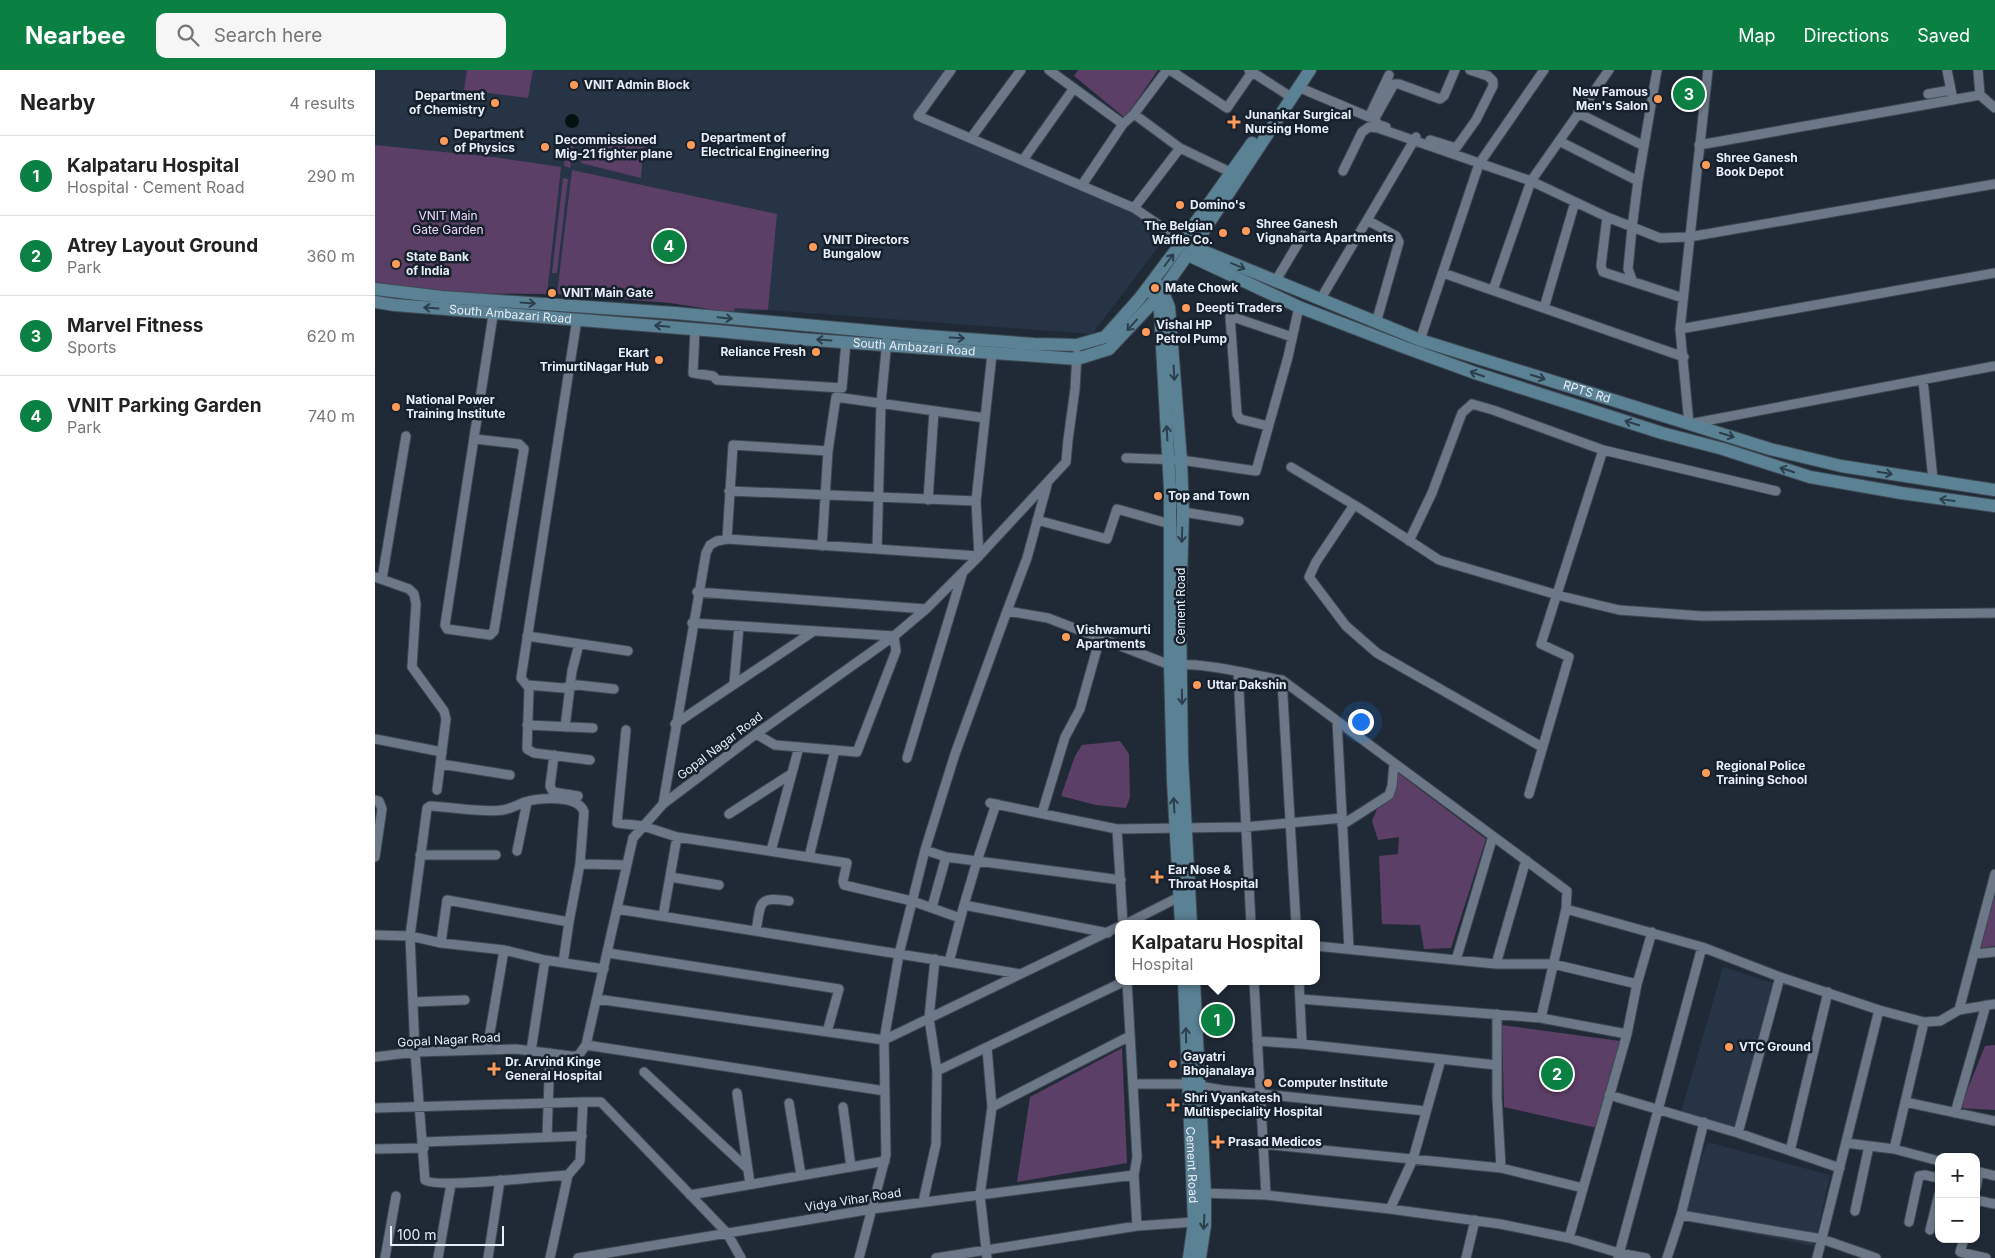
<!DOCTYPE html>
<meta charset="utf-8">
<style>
body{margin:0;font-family:Inter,sans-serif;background:#f6f6f6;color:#222}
.controls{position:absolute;right:15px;bottom:15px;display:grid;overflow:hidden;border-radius:10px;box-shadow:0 1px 4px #0004}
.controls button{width:45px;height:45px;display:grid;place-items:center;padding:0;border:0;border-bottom:1px solid #e0e0e0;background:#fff;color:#222;font:25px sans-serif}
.scale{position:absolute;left:15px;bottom:12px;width:114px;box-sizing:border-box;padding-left:5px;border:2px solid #e7eef7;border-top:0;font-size:14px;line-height:18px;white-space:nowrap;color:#e7eef7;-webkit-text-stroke:4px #17212d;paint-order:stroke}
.you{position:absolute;left:985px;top:651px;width:18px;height:18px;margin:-12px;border:4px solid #fff;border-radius:50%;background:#1a73e8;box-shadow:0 0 0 8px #1a73e833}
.badge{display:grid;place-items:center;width:32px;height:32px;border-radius:50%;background:#0b8043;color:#fff;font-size:16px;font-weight:700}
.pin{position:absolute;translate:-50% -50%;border:2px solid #fff;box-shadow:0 1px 5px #0006}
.popup{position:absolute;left:740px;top:850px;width:205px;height:65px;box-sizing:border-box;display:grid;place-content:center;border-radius:10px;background:#fff;filter:drop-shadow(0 1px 4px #0005);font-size:16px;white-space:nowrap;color:#767676}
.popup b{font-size:19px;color:#222}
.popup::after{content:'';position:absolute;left:50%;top:100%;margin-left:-10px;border:10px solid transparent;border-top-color:#fff}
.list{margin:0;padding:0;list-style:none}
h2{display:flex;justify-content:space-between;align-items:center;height:65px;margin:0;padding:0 20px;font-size:21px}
h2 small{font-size:16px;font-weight:400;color:#767676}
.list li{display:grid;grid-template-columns:32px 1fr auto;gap:15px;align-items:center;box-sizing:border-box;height:80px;padding:0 20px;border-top:1px solid #e0e0e0}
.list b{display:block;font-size:19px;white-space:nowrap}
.list p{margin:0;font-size:16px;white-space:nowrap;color:#767676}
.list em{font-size:16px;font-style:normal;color:#767676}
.icon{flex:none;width:28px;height:28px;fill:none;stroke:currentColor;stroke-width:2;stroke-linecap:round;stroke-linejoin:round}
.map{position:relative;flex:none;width:1620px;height:1188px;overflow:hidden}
header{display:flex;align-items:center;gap:30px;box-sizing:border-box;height:70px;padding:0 25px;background:#0b8043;color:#fff}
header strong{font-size:24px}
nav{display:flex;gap:28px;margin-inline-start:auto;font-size:18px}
.search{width:350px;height:45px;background:#f6f6f6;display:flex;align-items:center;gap:12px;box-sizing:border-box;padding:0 18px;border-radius:10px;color:#767676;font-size:19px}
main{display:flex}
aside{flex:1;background:#fff}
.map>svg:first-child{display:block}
.built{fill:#263446}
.green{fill:#5c3f66}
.water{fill:#041110}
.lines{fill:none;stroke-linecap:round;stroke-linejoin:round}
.street-casing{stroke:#3e4852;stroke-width:11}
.secondary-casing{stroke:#3e4852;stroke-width:14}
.street{stroke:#6c7887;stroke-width:9}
.secondary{stroke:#5b8194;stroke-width:12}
.oneway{stroke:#2b3e4c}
.poi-dot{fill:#ff9b5a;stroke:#17212d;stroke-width:2}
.labels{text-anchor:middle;stroke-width:5;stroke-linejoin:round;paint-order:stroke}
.poi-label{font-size:12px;font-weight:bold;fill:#e7eef7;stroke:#17212d;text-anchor:start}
.park-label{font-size:12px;fill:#f1d7fa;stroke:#17212d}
.street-label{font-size:12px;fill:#e7eef7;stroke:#17212d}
</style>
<header>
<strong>Nearbee</strong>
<div class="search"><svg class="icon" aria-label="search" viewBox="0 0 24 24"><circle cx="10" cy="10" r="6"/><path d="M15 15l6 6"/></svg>Search here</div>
<nav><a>Map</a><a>Directions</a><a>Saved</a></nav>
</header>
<main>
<aside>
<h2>Nearby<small>4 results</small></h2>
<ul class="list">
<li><span class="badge">1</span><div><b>Kalpataru Hospital</b><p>Hospital · Cement Road</p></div><em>290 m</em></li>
<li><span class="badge">2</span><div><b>Atrey Layout Ground</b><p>Park</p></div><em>360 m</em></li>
<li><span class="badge">3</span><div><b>Marvel Fitness</b><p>Sports</p></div><em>620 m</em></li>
<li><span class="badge">4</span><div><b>VNIT Parking Garden</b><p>Park</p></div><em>740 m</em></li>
</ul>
</aside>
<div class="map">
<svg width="1620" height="1188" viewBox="0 0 1620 1188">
<rect width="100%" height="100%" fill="#202a37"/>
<path class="built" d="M 0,0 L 570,0 L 537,49 L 797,159 L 717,264 L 393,240 L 359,243 L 287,231 L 172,224 L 69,223 L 0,214 Z
M 1348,897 L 1398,913 L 1365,1058 L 1306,1042 Z
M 1333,1072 L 1455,1105 L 1439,1176 L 1302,1149 Z"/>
<path class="green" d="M 92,0 L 158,0 L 153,28 L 89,20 Z
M 703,0 L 783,0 L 750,48 L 699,6 Z
M 213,64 L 269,67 L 266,108 L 206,93 Z
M 192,68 L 200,69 L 195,98 L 189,96 Z
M 0,75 L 118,87 L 186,97 L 172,224 L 69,223 L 0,214 Z
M 197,100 L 402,144 L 393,240 L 360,238 L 359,243 L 295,233 L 182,224 Z
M 188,108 L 193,109 L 182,203 L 177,203 Z
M 745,671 L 754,684 L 755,727 L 751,738 L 721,735 L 686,726 L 700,686 L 707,675 Z
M 1019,700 L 1111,769 L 1076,878 L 1049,879 L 1045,855 L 1007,854 L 1004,786 L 1023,784 L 1024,767 L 1003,770 L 997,751 Z
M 1620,825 L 1620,876 L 1605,878 Z
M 1127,955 L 1245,971 L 1222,1058 L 1129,1037 Z
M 1620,975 L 1620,1040 L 1585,1038 L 1610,976 Z
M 747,978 L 752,1093 L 642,1112 L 655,1027 Z"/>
<path class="water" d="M190 51a7 7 0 1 1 14 0a7 7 0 1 1-14 0Z"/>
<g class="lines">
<defs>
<path id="street" d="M 576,0 L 543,46 L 759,138 L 812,174
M 674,0 L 748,54
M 795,0 L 852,38 L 877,2
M 874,0 L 916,27
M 1333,0 L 1305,259 L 1314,354 L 1620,296
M 1572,0 L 1578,30
M 1603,0 L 1605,25
M 923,17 L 994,47 L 1014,5
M 1553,24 L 1576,20
M 1203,43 L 1269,76
M 759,44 L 805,78 L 855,102
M 1011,57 L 1004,55 L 1000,51 L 1001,46 L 1019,14 L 1024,14 L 1065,29 L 1069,26 L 1080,0
M 596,68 L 646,0
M 1055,70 L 1081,78 L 1101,50 L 1118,16 L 1118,11 L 1113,6 L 1095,0
M 1184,71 L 1263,111
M 1324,75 L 1605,25 L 1620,38
M 648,90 L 699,18
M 968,101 L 987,62 L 994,57 L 1003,58 L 1156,111 L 1232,147 L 1285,168 L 1314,167 L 1620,114
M 707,115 L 748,54 L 759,44 L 792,0
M 759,138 L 805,78
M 1232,147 L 1226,196 L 1228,202 L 1308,228
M 992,150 L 1021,166 L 1024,172 L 1001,253
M 1068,203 L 1309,287
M 900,212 L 928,165
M 1258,212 L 1253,199 L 1257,158 L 1263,111 L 1282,0
M 1118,220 L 1156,111 L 1234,0
M 945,230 L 1041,67
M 1169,238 L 1200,132
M 202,249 L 146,608 L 154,618 L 152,679 L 159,683 L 215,690
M 320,259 L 318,303 L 338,306 L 342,310 L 467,318 L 471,272
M 1305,259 L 1620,203
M 1045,270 L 1104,94 L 1169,0
M 1548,310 L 1558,410
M 893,356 L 865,349 L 862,344 L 855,246 L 917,267
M 100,369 L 144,374 L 149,379 L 119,561 L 115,565 L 72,559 L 70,555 L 119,239
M 751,388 L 806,390 L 881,401 L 913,287 L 924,237
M 916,397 L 986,439 L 1064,490 L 1186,526 L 1244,540 L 1327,546 L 1620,543
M 672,415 L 652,488 L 632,541 L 673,548 L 795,595 C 829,592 873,604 907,610 L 1192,821 L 1191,839 L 1166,948
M 354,421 L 601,431
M 553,430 L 559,341
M 979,435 L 941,492 L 934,507 L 971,556 L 1002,583 L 1167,677
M 808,442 L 864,451
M 662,450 L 732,469 L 742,439 L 795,454
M 352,469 L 358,375 L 453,381
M 1034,471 L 1057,423 L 1087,343 L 1097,334 L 1118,340 L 1228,380 L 1401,421
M 447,476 L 453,381 L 461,327 L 610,348
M 502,479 L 506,333 L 512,270
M 0,507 L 34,519 L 39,524 L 41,534 L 37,597 L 69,641 L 71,649 L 62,720
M 7,509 L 31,366
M 322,522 L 551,539
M 632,541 L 580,684 L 550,780 L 524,884 L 574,892 L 589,835 L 733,863
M 317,553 L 519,566 L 521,581 L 482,682 L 400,675 L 381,664
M 152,566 L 253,581
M 863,602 L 876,854
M 907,610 L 921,854
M 359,614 L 364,556
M 153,615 L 188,618 L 203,615 L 239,619
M 962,651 L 974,879
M 300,654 L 439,561
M 152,655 L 218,658
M 190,657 L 197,601 L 204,574
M 251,660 L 242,753 L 268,756 L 302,767 L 288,846
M 0,669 L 67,682
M 179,685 L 175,716 L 178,722 L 203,726
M 532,688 L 587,505
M 66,694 L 135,705
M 1154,724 L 1194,587 L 1166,574 L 1228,380
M 0,730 L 4,731 L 7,739 L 0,787
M 615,733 L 742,759 L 870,757 L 967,748
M 288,734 L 331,483 L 335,475 L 342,471 L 352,469 L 604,486 L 601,431 L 617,284
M 667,743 L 690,667 L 705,639 L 725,568
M 354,744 L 416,704
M 967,755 L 1014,725 L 1017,716 L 1019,693
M 742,759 L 748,854
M 302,767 L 472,793 L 468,811 L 469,815 L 537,831 L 585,848
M 550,780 L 571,787 L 602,791 L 621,734
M 142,781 L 152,732
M 396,781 L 424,677
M 45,785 L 121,785
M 434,787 L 460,680
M 205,794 L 252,795
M 295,807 L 344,815
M 589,835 L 602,791 L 746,810
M 557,837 L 571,787
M 242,839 L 524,884 L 509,970 L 511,1085 L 484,1188
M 1191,839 L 1327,877 L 1405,907 L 1504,940 L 1549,952 L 1565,951 L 1584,940 L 1620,934
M 751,854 L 804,827
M 381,861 C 386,833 382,826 414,831
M 0,865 L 35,866 L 66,873 L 129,880 L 170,890
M 66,873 L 72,830 L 194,852 L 205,794 L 209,742 C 203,724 164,728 150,732 C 142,735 135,739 128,740 C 110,743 75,737 55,736 L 52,738 L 35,866 L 40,982 L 50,1110 C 60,1119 173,1106 193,1105
M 941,876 L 1121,894 L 1178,894 L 1262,914
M 233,883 L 464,919 L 452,962
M 1599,884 L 1620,882
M 1081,890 L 1118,766
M 574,892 L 645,904
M 188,893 L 194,852
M 1121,894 L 1151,790
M 752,911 L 762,1087 L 759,1105 L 762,1156
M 879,911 L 891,1125
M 924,911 L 927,974
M 222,929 L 509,970 L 743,857
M 925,929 L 1166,948 L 1252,964
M 38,932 L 90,930
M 1584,940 L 1620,804
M 1122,944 L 1122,1027 L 1126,1098
M 882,971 L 927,974 L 1121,995
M 211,975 L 510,1021
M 612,978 L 617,1037 L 605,1125 L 612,1188
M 112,980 L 129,880
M 156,981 L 170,890 L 229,899
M 0,987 L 40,982 L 141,979 L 196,986 L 203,986 L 211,975 L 258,768 L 288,734 L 381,664 L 519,566 L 551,539 L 604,486 L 691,392 L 693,370 L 700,319 L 702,284
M 562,1001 L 750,911
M 269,1002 L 373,1099
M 758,1014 L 812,1014 L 848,1020 L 1051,1041
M 362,1023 L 375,1114
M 1234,1025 L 1363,1063 L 1465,1098
M 1530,1032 L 1620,1051
M 414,1033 L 426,1105
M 468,1037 L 476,1097
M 617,1037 L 755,966
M 0,1038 L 208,1032
M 1580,1043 L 1611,935
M 1363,1063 L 1405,907
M 172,1067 L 175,983
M 48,1072 L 207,1066
M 1471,1073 L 1519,1079 L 1564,1091
M 887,1074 L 1126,1098 L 1208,1118
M 0,1079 L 49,1078
M 1519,1079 L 1549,952
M 1415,1081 L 1453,922
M 1601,1101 L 1620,1106
M 1601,1118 L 1604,1102
M 824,1123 L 891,1125 L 1015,1139 L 1125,1154 L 1194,1168 L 1244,1183 L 1271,1188
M 315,1125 L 510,1091
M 1601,1130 L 1620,1134
M 548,1132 L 561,1074 L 562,1001 L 554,948 L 560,889
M 1015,1139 L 1038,1089 L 1066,989
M 1480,1141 L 1494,1076
M 1306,1145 L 1447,1169 L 1501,1188
M 1534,1152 L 1544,1106 L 1550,1105 L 1563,1108 L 1564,1104
M 1555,1160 L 1564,1124
M 1194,1168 L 1252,964 L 1262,914 L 1277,862
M 1589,1169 L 1585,1182 L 1611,1188
M 10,1188 L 21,1126
M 63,1188 L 76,1114
M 113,1188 L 125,1110
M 175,1188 L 193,1105 L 205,1091 L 208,1032 L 226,1032 L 352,1163 L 366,1188
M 203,1188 L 497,1139 L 759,1105
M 561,1188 L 762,1156 L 819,1152
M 1091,1188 L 1100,1150
M 1243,1188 L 1327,877
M 1292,1188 L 1306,1145 L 1329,1052
M 1442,1188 L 1504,940"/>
<g id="secondary">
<path id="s1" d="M 818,177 L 1045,270 L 1395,379 L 1466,396 L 1620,420"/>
<path d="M 813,185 L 924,237 L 1031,278 L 1100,303 L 1287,363 L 1348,379 L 1435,407 L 1526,423 L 1620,436"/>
<path d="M 783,215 L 787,220 L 794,237 L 806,390 L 808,442 L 805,543 L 807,688 L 816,854"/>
<path d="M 0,219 L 67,227 L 300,243 L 539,265 L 659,274 L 702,275 L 730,267 L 764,229 L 801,180 L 877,73"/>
<path d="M 778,224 L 782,228 L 785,241 L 795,419 L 795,595 L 798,711 L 806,854"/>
<path id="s2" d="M 0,232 L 20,235 L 342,261 L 425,269 L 702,289 L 734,279 L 782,228 L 818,177 L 935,0"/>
<path id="s3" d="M 809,911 L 819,1152 L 814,1188"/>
<path d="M 819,911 L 830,1123 L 830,1155 L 825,1188"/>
</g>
</defs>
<use href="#street" class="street-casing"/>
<use href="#secondary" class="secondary-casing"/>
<use href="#street" class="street"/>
<use href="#secondary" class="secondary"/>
</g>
<defs><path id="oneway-shaft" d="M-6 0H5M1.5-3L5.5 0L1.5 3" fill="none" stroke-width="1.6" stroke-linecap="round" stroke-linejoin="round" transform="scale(1.25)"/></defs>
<g class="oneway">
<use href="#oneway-shaft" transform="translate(794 190) rotate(-53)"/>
<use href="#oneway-shaft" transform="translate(863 196) rotate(23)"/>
<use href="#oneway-shaft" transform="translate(153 233) rotate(4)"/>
<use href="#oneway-shaft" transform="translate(56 238) rotate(-176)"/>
<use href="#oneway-shaft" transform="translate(350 248) rotate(6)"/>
<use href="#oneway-shaft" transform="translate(757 255) rotate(132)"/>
<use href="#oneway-shaft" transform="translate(287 256) rotate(-175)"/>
<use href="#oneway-shaft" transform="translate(582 268) rotate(3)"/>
<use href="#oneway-shaft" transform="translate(449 270) rotate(-176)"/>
<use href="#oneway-shaft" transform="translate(799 303) rotate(87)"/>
<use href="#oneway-shaft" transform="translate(1102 304) rotate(-161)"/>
<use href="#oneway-shaft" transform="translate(1163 307) rotate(17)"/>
<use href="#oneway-shaft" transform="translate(1257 353) rotate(-163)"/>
<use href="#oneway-shaft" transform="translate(792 363) rotate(-93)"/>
<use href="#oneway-shaft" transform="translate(1352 365) rotate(17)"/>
<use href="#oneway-shaft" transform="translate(1412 400) rotate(-162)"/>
<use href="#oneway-shaft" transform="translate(1510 403) rotate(9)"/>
<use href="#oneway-shaft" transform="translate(1572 430) rotate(-172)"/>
<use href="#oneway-shaft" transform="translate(807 465) rotate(92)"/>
<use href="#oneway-shaft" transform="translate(807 627) rotate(89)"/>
<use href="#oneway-shaft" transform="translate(799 735) rotate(-93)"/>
<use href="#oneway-shaft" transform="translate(811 965) rotate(-91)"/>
<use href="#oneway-shaft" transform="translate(829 1152) rotate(93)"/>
</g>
<g class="poi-dot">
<circle cx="199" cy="15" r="5"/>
<circle cx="1283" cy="29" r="5"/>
<circle cx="120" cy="33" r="5"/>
<path d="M856.5 44.5h5v5h5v5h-5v5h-5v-5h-5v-5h5z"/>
<circle cx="69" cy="71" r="5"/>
<circle cx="316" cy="75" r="5"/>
<circle cx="170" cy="77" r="5"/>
<circle cx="1331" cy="95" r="5"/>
<circle cx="805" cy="135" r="5"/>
<circle cx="871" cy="161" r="5"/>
<circle cx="848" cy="163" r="5"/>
<circle cx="438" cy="177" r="5"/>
<circle cx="21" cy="194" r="5"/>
<circle cx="780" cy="218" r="5"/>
<circle cx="177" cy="223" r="5"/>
<circle cx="811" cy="238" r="5"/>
<circle cx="771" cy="262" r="5"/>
<circle cx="441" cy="282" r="5"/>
<circle cx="284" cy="290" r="5"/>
<circle cx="21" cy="337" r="5"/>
<circle cx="783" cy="426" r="5"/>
<circle cx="691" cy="567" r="5"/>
<circle cx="822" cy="615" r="5"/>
<circle cx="1331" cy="703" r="5"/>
<path d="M779.5 799.5h5v5h5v5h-5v5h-5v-5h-5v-5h5z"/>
<circle cx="1354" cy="977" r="5"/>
<circle cx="798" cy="994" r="5"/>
<path d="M116.5 991.5h5v5h5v5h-5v5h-5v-5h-5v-5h5z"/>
<circle cx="893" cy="1013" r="5"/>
<path d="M795.5 1027.5h5v5h5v5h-5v5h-5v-5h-5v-5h5z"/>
<path d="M840.5 1064.5h5v5h5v5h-5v5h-5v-5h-5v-5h5z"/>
</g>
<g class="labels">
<g class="poi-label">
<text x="209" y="19">VNIT Admin Block</text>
<text x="1273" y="26" text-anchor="end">New Famous<tspan x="1273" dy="14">Men's Salon</tspan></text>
<text x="110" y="30" text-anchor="end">Department<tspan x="110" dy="14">of Chemistry</tspan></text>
<text x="870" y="49">Junankar Surgical<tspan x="870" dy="14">Nursing Home</tspan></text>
<text x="79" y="68">Department<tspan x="79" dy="14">of Physics</tspan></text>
<text x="326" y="72">Department of<tspan x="326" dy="14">Electrical Engineering</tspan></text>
<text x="180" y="74">Decommissioned<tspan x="180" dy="14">Mig-21 fighter plane</tspan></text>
<text x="1341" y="92">Shree Ganesh<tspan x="1341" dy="14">Book Depot</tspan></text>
<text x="815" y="139">Domino's</text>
<text x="881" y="158">Shree Ganesh<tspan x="881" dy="14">Vignaharta Apartments</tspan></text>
<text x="838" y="160" text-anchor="end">The Belgian<tspan x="838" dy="14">Waffle Co.</tspan></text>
<text x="448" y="174">VNIT Directors<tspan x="448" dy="14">Bungalow</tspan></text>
<text x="31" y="191">State Bank<tspan x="31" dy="14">of India</tspan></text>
<text x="790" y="222">Mate Chowk</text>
<text x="187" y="227">VNIT Main Gate</text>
<text x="821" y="242">Deepti Traders</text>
<text x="781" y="259">Vishal HP<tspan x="781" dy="14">Petrol Pump</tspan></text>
<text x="431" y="286" text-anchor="end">Reliance Fresh</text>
<text x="274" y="287" text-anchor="end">Ekart<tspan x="274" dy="14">TrimurtiNagar Hub</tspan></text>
<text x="31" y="334">National Power<tspan x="31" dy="14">Training Institute</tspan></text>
<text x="793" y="430">Top and Town</text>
<text x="701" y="564">Vishwamurti<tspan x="701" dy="14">Apartments</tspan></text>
<text x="832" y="619">Uttar Dakshin</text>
<text x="1341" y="700">Regional Police<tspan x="1341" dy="14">Training School</tspan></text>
<text x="793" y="804">Ear Nose &amp;<tspan x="793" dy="14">Throat Hospital</tspan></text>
<text x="1364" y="981">VTC Ground</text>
<text x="808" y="991">Gayatri<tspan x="808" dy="14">Bhojanalaya</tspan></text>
<text x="130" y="996">Dr. Arvind Kinge<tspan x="130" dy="14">General Hospital</tspan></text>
<text x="903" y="1017">Computer Institute</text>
<text x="809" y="1032">Shri Vyankatesh<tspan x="809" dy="14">Multispeciality Hospital</tspan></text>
<text x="853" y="1076">Prasad Medicos</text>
</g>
<g class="park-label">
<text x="73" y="150">VNIT Main<tspan x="73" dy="14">Gate Garden</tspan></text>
</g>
<g class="street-label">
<text dy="4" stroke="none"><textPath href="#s2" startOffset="136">South Ambazari Road</textPath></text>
<text dy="4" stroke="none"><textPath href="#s2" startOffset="541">South Ambazari Road</textPath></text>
<text dy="4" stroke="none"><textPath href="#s1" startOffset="420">RPTS Rd</textPath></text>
<text transform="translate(806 536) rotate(-90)" y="4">Cement Road</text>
<text transform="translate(345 676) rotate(-37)" y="4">Gopal Nagar Road</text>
<text transform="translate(74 970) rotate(-3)" y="4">Gopal Nagar Road</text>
<text dy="4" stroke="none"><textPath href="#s3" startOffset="184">Cement Road</textPath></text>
<text transform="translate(478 1130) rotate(-9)" y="4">Vidya Vihar Road</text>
</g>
</g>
</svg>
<div class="controls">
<button>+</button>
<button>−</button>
</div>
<div class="scale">100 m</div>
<div class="you"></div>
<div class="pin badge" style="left:842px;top:950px">1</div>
<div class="popup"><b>Kalpataru Hospital</b>Hospital</div>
<div class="pin badge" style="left:1182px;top:1004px">2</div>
<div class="pin badge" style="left:1314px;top:24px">3</div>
<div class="pin badge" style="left:294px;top:176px">4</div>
</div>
</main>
